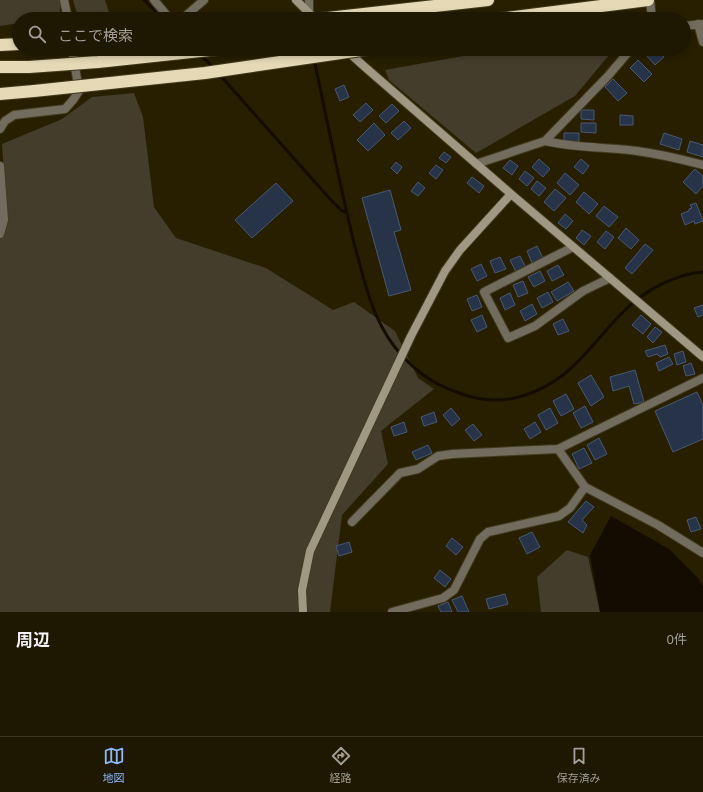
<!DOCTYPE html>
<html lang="ja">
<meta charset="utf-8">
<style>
body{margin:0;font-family:"Noto Sans","Noto Sans JP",sans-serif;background:#26200b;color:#f1f3f6}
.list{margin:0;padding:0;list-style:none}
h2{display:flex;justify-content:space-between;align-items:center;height:52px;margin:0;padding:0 16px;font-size:17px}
h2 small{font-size:13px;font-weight:400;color:#a19f99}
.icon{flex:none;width:22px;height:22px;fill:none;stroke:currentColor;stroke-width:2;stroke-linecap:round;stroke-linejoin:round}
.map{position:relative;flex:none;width:703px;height:612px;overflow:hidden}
.search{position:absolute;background:#1e1701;box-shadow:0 2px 6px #0003;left:12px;right:12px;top:12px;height:44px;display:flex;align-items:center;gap:10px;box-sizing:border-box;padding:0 14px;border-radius:22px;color:#a19f99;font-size:15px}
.sheet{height:124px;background:#1e1701}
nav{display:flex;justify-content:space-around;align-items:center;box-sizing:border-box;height:56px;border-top:1px solid #3c3623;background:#1e1701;font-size:11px;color:#a19f99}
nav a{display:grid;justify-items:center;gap:2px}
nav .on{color:#8eb9fd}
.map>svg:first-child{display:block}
.green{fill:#443d2b}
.water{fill:#140c00}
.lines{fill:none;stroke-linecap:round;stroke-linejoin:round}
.stream{stroke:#140c00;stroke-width:3}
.building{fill:#263348;stroke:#495973}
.street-casing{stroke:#433b1e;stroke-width:10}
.secondary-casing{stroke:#433b1e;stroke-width:10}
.highway-casing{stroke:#433b1e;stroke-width:14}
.street{stroke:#716c5e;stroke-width:8}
.secondary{stroke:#a09882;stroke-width:8}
.highway{stroke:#e5d9b6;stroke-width:12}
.highway-bridge-casing{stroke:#433b1e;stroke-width:14;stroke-linecap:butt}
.highway-bridge{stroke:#e5d9b6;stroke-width:12}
</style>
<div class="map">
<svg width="703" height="612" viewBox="0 0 703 612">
<rect width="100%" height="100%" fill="#281f01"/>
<path class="green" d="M 0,0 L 60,0 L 60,16 L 45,19 L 19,19 L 19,23 L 0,26 Z
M 73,0 L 105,0 L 111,18 L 78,17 Z
M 502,49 L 614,49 L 575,96 L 476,153 L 389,80 L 385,70 Z
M 134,93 L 143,117 L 154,207 L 176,238 L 266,268 L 333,310 L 354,302 L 395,331 L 418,378 L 434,389 L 381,431 L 388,464 L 342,515 L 330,612 L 0,612 L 0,230 L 7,217 L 2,144 L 62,119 L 92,97 Z
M 567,550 L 588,557 L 600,612 L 541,612 L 537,577 Z"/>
<path class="water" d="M 611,516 L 669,549 L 698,578 L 703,586 L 703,612 L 600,612 L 590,555 Z"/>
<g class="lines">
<path class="stream" d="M 144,0 L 164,19
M 302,10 L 304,19
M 199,54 L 214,68
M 314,59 C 327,120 339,182 354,243 C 364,279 371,316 394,346 C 406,361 423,377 440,385 C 447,389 455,391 462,394 C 498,407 532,398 563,375 C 587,356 604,330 626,309 C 646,290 675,274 703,272
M 219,74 L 330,199 L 342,211 L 346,212"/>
</g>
<path class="building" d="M 650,49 L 656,49 L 664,57 L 655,65 L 645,54 Z
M 638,60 L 652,74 L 644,82 L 630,68 Z
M 613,79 L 627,93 L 618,101 L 605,87 Z
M 344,85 L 349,97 L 340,101 L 335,89 Z
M 366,103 L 373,110 L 360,122 L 353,115 Z
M 392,104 L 399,111 L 386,123 L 379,116 Z
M 581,110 L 594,110 L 594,120 L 581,119 Z
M 620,115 L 633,116 L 633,125 L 620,125 Z
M 404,121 L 411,128 L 398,140 L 391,133 Z
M 374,123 L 385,135 L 368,151 L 357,140 Z
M 581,123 L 596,123 L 596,133 L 581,132 Z
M 564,133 L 579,133 L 579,143 L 564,142 Z
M 664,133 L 682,139 L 679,150 L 660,144 Z
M 690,141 L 703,145 L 703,157 L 687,152 Z
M 444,152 L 451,157 L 446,163 L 439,158 Z
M 539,159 L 550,169 L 543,177 L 532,167 Z
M 581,159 L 589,166 L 583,174 L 574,167 Z
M 510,160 L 518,166 L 512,175 L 503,168 Z
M 396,162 L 402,167 L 397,174 L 391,168 Z
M 436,165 L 443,170 L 436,179 L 429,173 Z
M 695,169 L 703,176 L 703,186 L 696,194 L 683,182 Z
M 525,171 L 534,178 L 527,186 L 519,179 Z
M 565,173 L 579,185 L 570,195 L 557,183 Z
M 472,177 L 484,186 L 479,193 L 467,183 Z
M 537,181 L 546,188 L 539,196 L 531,189 Z
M 418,182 L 425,188 L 418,196 L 411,191 Z
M 276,183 L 293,201 L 252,238 L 235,220 Z
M 555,189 L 566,198 L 554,211 L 544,202 Z
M 390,190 L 401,230 L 394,232 L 411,290 L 389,296 L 362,198 Z
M 584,192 L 598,204 L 589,214 L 576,202 Z
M 696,203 L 703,221 L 695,224 L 694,221 L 685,225 L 681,214 L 689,211 L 689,209 L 692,208 L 690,205 Z
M 604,206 L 618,217 L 609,227 L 596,216 Z
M 565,214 L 573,221 L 566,229 L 558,223 Z
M 626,228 L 639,240 L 631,249 L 618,238 Z
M 582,230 L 591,236 L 584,245 L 576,238 Z
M 606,231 L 614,237 L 605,249 L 597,242 Z
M 645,244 L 653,250 L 632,274 L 625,268 Z
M 537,246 L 543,258 L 532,263 L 527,251 Z
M 520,256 L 526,268 L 516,272 L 510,260 Z
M 500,257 L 506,269 L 495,273 L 490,261 Z
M 481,264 L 487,276 L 477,281 L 471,269 Z
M 558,265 L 564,275 L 552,281 L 547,271 Z
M 540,271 L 545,281 L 534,287 L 528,277 Z
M 523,281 L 528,293 L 518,297 L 513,285 Z
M 568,282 L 574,291 L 557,301 L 551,292 Z
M 548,292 L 553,302 L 542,308 L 537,298 Z
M 510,293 L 515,305 L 505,310 L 500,298 Z
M 477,295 L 482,307 L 472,311 L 467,299 Z
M 532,304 L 537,314 L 525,321 L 520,311 Z
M 703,305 L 703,315 L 698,317 L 694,308 Z
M 482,315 L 487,327 L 477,332 L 471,320 Z
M 641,315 L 651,324 L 643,334 L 632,325 Z
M 563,319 L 569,331 L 558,335 L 553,324 Z
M 655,327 L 662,332 L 653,343 L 647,337 Z
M 665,345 L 668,354 L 660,357 L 657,354 L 648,357 L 645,351 Z
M 683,351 L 686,362 L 677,365 L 674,354 Z
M 669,357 L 673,364 L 659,371 L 656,363 Z
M 691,363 L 695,374 L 686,376 L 683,366 Z
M 635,370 L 644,402 L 634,404 L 629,386 L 613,391 L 610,377 Z
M 591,375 L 604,397 L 591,406 L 578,383 Z
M 697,392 L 703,405 L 703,439 L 673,452 L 655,411 Z
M 566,394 L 574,409 L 561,416 L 553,401 Z
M 585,406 L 593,422 L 581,428 L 573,413 Z
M 451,408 L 460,419 L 452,426 L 443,415 Z
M 550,408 L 558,423 L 546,430 L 538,415 Z
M 434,412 L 437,422 L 424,426 L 421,417 Z
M 404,422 L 407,432 L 394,436 L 391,427 Z
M 535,422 L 541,432 L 530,439 L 524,429 Z
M 473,424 L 482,435 L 474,441 L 465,430 Z
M 599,438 L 607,454 L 595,460 L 587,445 Z
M 428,445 L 432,453 L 416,460 L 412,452 Z
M 584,448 L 592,463 L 579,469 L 572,454 Z
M 586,501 L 594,507 L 582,520 L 587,525 L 583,533 L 568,522 Z
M 696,517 L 701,529 L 691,532 L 687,520 Z
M 532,532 L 540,547 L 527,554 L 519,538 Z
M 452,538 L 463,547 L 456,555 L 446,546 Z
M 349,542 L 352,552 L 339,556 L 336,546 Z
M 440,570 L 451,579 L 445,587 L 434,578 Z
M 505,594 L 508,604 L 489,609 L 486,599 Z
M 462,596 L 469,612 L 458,612 L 452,600 Z
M 448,602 L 452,612 L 441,612 L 438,606 Z"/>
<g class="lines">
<defs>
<path id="street" d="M 64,0 L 68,19
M 154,0 L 170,19
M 309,0 L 309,14
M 650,0 L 652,19
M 182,19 L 204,0
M 698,24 L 703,42
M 684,26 L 703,24
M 0,129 L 5,121 L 14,115 L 65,109 L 73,100 L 79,91 L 72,49
M 545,141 C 575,148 606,147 637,151 C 659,154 681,159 703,165
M 476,164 L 545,141 L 608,76 L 631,49
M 0,166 L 4,220 L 0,234
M 573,247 L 484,292 L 508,338 L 535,326 L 583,291 L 610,278
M 558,449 L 585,487 L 658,525 L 703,553
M 352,522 L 400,473 L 418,469 L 438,456 L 452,454 L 558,449 L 703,378
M 392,612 L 443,598 L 454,590 L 480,539 L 488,532 L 559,516 L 570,508 L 585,487"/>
<path id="secondary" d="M 296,0 L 315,19
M 347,51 L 366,68 L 511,194 L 703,357
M 303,612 L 302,590 L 310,551 L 411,336 L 445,271 L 460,250 L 511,194"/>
<path id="highway" d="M 319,19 L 488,0
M 499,19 L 648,0
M 0,45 L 19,44
M 0,67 L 29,67
M 0,94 L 34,91"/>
</defs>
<use href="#street" class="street-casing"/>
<use href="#secondary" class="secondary-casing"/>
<use href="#highway" class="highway-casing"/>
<use href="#street" class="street"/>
<use href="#secondary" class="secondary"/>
<use href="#highway" class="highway"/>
<defs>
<path id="highway-bridge" d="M 29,67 L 98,62 L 219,49
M 34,91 L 205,73 L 368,49"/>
</defs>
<use href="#highway-bridge" class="highway-bridge-casing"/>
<use href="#highway-bridge" class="highway-bridge"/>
</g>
</svg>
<div class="search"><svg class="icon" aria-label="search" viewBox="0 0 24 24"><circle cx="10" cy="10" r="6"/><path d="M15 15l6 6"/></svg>ここで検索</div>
</div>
<section class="sheet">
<h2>周辺<small>0件</small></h2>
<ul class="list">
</ul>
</section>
<nav>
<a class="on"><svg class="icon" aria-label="map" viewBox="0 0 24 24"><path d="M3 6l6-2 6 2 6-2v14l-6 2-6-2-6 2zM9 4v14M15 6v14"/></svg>地図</a>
<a><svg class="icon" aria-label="directions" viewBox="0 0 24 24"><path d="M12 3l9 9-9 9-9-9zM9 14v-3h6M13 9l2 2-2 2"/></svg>経路</a>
<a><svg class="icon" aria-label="saved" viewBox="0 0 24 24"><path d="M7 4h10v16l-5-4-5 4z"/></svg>保存済み</a>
</nav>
